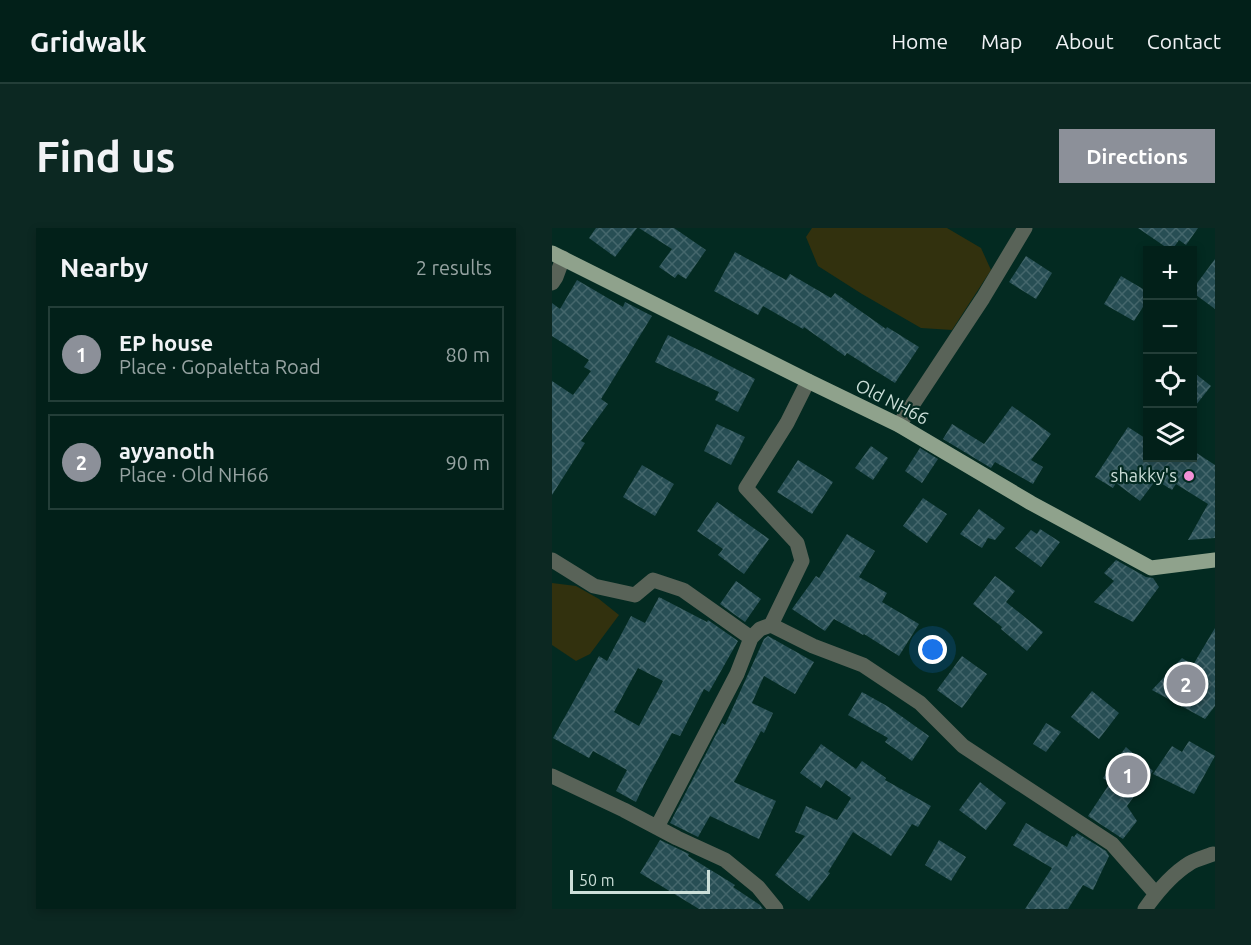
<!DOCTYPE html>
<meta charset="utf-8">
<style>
body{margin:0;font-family:Ubuntu,sans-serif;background:#0c2822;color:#f1f3f6}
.controls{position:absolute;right:18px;top:18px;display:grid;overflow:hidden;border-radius:0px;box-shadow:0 3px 9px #0003}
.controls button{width:54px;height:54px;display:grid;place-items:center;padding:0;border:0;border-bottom:2px solid #233e38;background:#022019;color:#f1f3f6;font:30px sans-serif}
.scale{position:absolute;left:18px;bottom:15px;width:140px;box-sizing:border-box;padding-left:6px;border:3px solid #ccdfd9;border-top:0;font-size:16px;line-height:21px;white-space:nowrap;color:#ccdfd9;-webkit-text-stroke:4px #032a21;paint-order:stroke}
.you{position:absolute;left:381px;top:422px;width:21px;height:21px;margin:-15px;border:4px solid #fff;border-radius:50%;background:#1a73e8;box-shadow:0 0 0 9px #1a73e833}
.badge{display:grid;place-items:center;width:39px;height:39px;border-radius:50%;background:#8c9099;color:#fff;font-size:20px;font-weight:700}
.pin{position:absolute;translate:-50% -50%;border:3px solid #fff;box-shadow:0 2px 6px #0006}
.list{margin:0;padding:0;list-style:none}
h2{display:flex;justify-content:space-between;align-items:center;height:78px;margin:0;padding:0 24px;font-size:26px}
h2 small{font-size:20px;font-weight:400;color:#96a3a2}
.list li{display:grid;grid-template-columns:39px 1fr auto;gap:18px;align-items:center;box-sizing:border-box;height:96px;margin:0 12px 12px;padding:0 12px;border:2px solid #233e38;border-radius:0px}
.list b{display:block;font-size:22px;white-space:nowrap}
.list p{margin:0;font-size:20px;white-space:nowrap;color:#96a3a2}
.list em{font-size:20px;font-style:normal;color:#96a3a2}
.icon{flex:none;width:33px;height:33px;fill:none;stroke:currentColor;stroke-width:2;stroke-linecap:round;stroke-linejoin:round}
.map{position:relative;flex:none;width:663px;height:681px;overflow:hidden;border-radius:0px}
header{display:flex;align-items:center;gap:36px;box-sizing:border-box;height:84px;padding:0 30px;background:#022019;border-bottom:2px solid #233e38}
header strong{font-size:28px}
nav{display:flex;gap:33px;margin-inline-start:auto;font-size:21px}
.intro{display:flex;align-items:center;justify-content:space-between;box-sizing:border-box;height:144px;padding:0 36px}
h1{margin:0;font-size:42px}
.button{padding:15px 27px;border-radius:0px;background:#8c9099;color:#fff;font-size:21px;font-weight:700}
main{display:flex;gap:36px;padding:0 36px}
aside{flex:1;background:#022019;border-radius:0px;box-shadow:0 3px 9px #0003}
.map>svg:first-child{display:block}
.park{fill:#32310e}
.building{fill:url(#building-cross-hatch);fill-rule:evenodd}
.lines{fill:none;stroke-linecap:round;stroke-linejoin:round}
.minor{stroke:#596358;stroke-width:15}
.primary{stroke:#8fa28c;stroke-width:15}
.poi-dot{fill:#f391d6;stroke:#032a21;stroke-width:2}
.labels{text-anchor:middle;stroke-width:4.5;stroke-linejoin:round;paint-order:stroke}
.street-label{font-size:18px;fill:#ccdfd9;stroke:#032a21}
.poi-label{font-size:18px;fill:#ccdfd9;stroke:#032a21;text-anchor:end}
</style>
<header>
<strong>Gridwalk</strong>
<nav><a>Home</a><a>Map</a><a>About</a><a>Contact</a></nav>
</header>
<div class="intro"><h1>Find us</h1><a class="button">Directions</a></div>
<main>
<aside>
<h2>Nearby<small>2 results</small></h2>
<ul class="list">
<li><span class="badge">1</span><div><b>EP house</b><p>Place · Gopaletta Road</p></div><em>80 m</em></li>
<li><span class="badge">2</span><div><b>ayyanoth</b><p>Place · Old NH66</p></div><em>90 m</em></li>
</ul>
</aside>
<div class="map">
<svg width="663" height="681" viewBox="0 0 663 681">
<defs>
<pattern id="building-cross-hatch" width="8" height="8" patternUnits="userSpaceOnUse" patternTransform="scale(1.5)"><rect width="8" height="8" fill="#274e54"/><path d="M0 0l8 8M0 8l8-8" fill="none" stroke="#45676c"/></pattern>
</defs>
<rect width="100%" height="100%" fill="#032a21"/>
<path class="park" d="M 260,0 L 395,0 L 429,20 L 439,42 L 400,102 L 369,100 L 310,66 L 266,38 L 254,9 Z
M 0,355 L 24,358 L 47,371 L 67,387 L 38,426 L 24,433 L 0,417 Z"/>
<path class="building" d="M 44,0 L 85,0 L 63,29 L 37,10 Z
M 87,0 L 122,0 L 154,22 L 134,51 L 126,46 L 123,50 L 107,39 L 120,21 Z
M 586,0 L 646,0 L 634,17 L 627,12 L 620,22 L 618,22 Z
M 183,24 L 234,52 L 238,46 L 279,70 L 283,65 L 334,101 L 335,99 L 367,119 L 343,155 L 295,125 L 293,128 L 252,99 L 251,101 L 211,78 L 206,87 L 162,63 Z
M 474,28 L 500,45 L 484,71 L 457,54 Z
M 663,31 L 663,81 L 640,64 L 640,62 Z
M 569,48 L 596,64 L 596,71 L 582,93 L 552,76 Z
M 25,52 L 71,79 L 73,74 L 100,88 L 49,171 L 56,176 L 29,213 L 33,215 L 0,267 L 0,153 L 21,167 L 39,143 L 32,139 L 37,132 L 0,108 L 0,75 L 8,81 Z
M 116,107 L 159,128 L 203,151 L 186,184 L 163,172 L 167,164 L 103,134 Z
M 640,143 L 659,158 L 640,182 Z
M 460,178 L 499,206 L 479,232 L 491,239 L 481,256 L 443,234 L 439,240 L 391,211 L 400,196 L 432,216 Z
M 165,196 L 193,209 L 179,237 L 152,223 Z
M 576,199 L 596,212 L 596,230 L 640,230 L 640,222 L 663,237 L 663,310 L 636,312 L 656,276 L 624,256 L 620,262 L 604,252 L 588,273 L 564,255 L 561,260 L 543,249 Z
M 319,218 L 336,230 L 321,252 L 303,240 Z
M 368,220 L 386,231 L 370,255 L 353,243 Z
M 246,232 L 281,254 L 260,286 L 225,264 Z
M 90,237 L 122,256 L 103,288 L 71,269 Z
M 371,270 L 395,286 L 375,315 L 351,298 Z
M 165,274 L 217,311 L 192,346 L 166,327 L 171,321 L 145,303 Z
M 427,281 L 453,300 L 443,312 L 436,310 L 430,320 L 408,306 Z
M 488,301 L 508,314 L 489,339 L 463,320 L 479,302 L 485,306 Z
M 295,306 L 323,323 L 307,349 L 335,365 L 330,374 L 367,396 L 347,428 L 312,406 L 311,407 L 282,391 L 273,403 L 240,381 L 264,348 L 267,350 Z
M 564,332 L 594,349 L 601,350 L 607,359 L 581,394 L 542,374 L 562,353 L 552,345 Z
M 443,348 L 463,363 L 454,374 L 491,404 L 475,423 L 449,401 L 450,399 L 421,376 Z
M 184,353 L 209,371 L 193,394 L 168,376 Z
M 107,369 L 155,394 L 156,392 L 186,413 L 157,464 L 152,461 L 128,508 L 120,505 L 92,557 L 84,574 L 64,563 L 75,542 L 41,523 L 37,530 L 1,510 L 47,428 L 55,433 L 79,388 L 93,395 ZM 86,440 L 111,453 L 87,498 L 62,484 Z
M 663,400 L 663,478 L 653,491 L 600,462 L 630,430 L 641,437 Z
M 216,408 L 262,434 L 243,466 L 212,448 L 200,475 L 221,485 L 212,505 L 209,503 L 182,554 L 224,573 L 207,611 L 158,588 L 146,609 L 118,595 L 170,495 L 173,497 L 212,411 Z
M 410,428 L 435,446 L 410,480 L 385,462 Z
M 540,463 L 567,485 L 547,511 L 519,489 Z
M 310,464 L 335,478 L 377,508 L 360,533 L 333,514 L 336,510 L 296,487 Z
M 494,495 L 509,504 L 494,524 L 481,516 Z
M 637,513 L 663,528 L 642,566 L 601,546 L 620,518 L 630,524 Z
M 269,516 L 304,541 L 310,533 L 334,550 L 333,552 L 379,578 L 366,599 L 360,596 L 339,628 L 301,604 L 276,644 L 278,645 L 257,673 L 223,647 L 253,608 L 243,604 L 254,578 L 285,592 L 299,570 L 274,552 L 269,560 L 248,545 Z
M 574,519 L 601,543 L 575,578 L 585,593 L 571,611 L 536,588 L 558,555 L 551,550 Z
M 428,554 L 454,575 L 434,602 L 407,582 Z
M 474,595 L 515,619 L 520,608 L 522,609 L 525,605 L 554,623 L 557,628 L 541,662 L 531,657 L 516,681 L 473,681 L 500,640 L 461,617 Z
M 108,612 L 137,626 L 136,628 L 183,657 L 181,659 L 208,677 L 211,681 L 147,681 L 88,645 Z
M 387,612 L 414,629 L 399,653 L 373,637 Z"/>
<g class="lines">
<path class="minor" d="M 0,55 L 4,49 L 11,30
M 347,197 L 431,70 L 473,0
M 0,332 L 42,358 L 83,367 L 101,352 L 131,362 L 199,410 L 208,401 L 219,397 L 261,418 L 311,437 L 368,475 L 411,518 L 560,616 L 604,666
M 219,397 L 250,333 L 245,315 L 194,260 L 235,195 L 256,153
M 0,548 L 72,582 L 125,610 L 173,632 L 206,659 L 224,681
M 105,599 L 185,446 L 199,410
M 593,681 C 605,664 620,646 638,635 C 645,631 654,629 661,626"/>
<path class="primary" d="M 0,25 L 256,153 L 347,197 L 479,275 L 599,340 L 663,332"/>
</g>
<circle class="poi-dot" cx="637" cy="248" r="6"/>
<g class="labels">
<g class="street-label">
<text transform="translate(340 174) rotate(27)" y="6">Old NH66</text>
</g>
<g class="poi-label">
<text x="625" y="254">shakky's</text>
</g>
</g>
</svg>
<div class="controls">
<button>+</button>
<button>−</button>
<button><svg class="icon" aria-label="locate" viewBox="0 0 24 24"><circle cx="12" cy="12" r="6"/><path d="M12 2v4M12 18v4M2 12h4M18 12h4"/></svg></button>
<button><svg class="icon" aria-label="layers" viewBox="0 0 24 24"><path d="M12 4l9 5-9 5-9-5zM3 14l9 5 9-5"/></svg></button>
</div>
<div class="scale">50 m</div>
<div class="you"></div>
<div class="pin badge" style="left:576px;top:547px">1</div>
<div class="pin badge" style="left:634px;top:456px">2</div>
</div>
</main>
